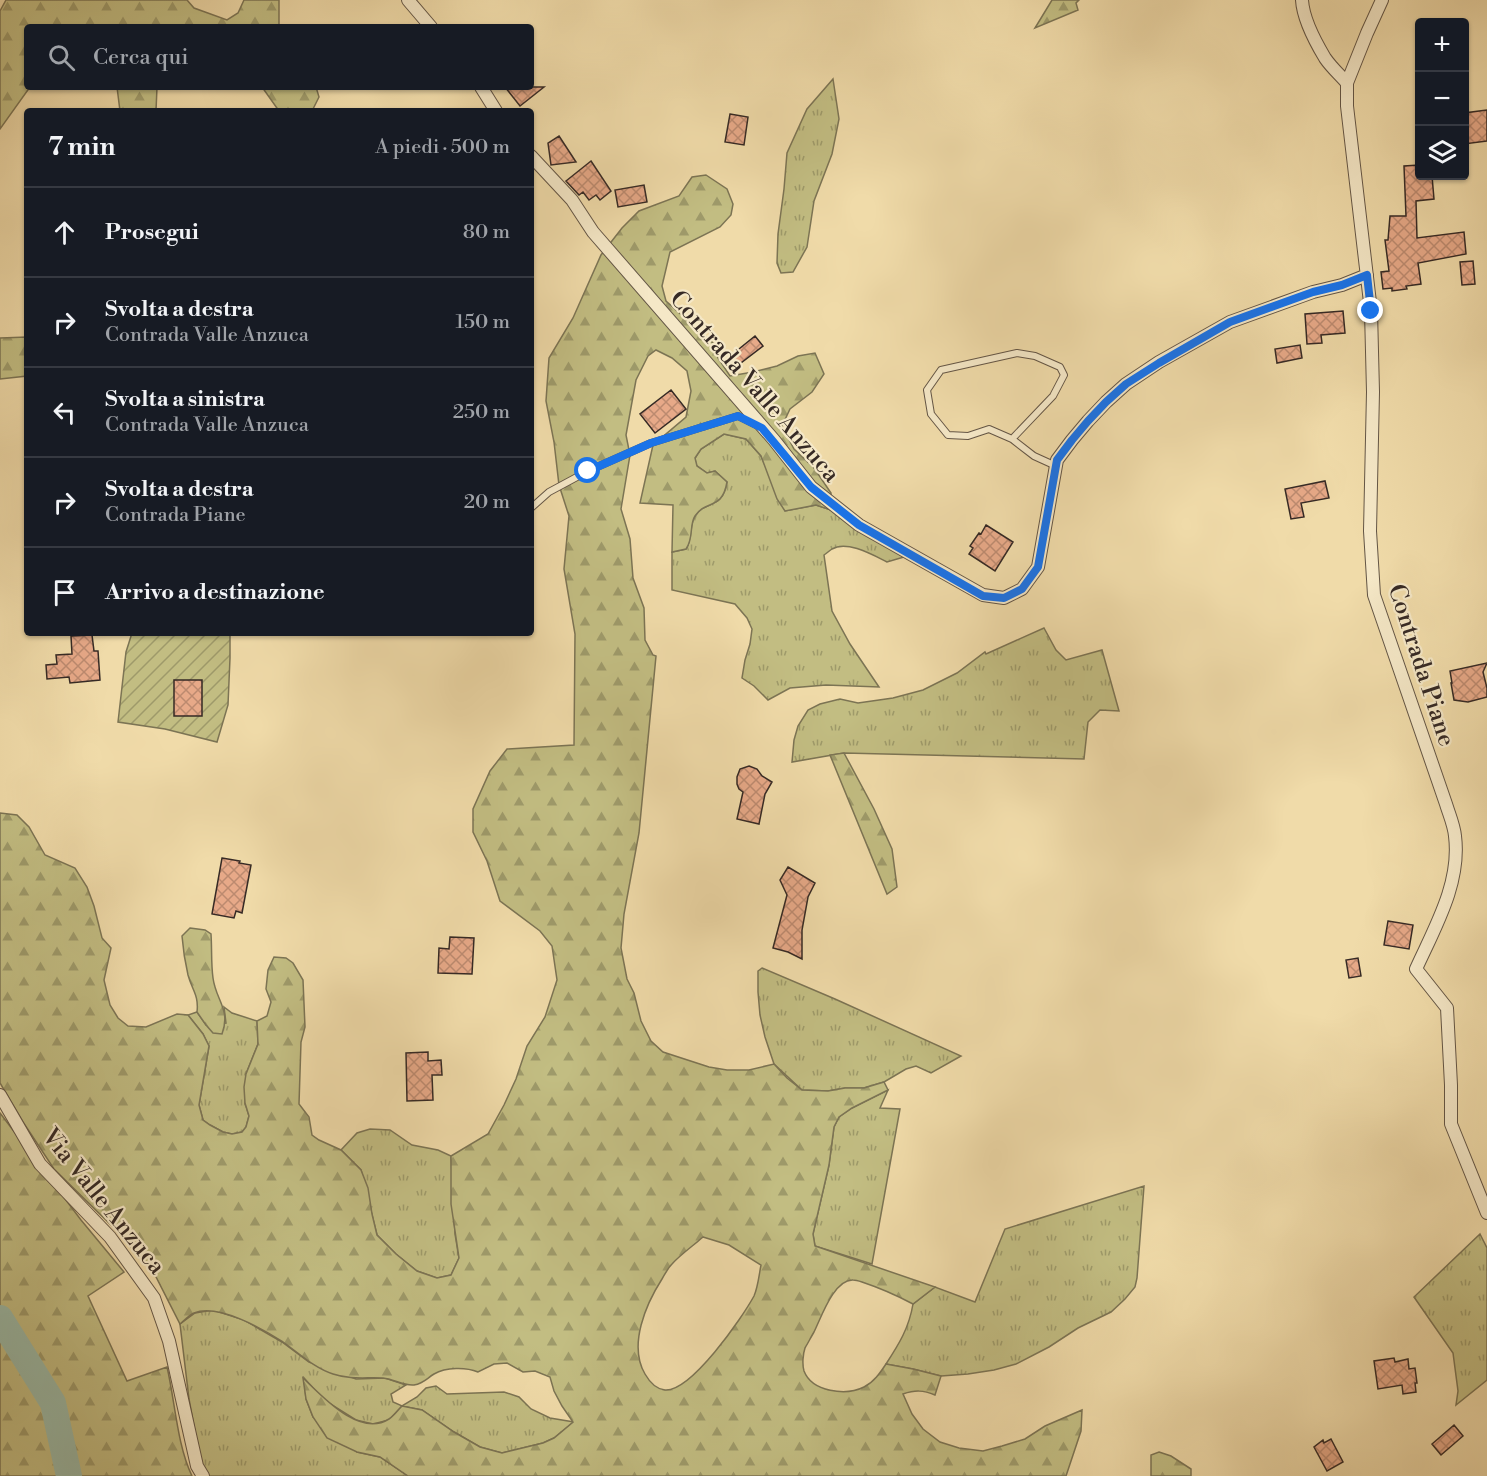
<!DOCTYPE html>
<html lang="it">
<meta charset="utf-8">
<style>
body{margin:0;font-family:"Libre Bodoni",serif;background:#242831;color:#f1f3f6}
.controls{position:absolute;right:18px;top:18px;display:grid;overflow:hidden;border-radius:6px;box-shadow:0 2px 4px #0004}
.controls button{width:54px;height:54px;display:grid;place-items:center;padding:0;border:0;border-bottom:2px solid #363941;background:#171b24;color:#f1f3f6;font:30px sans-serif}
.stop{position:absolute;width:18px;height:18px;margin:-14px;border:4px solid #1a73e8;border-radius:50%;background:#fff}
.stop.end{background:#1a73e8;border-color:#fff;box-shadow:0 2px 6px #0008}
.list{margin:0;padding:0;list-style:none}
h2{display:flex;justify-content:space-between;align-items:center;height:78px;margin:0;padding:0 24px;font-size:26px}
h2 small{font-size:20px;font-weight:400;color:#9ea1a6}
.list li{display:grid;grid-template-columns:39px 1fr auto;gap:18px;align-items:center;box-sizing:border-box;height:90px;padding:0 24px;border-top:2px solid #363941}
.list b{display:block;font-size:22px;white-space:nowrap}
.list p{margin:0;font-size:20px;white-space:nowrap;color:#9ea1a6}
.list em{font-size:20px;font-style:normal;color:#9ea1a6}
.icon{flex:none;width:33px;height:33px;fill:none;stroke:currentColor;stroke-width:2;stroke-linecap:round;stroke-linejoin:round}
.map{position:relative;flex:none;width:1487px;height:1476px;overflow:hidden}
.search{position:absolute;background:#171b24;box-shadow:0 2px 4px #0004;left:24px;top:24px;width:510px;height:66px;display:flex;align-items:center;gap:15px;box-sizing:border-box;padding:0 21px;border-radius:6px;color:#9ea1a6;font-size:22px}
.panel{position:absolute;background:#171b24;box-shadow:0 2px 4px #0004;left:24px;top:108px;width:510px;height:528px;border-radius:6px}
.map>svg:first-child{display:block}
.grass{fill:url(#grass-tufts);stroke:#7c7454;stroke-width:1.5}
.forest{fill:url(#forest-firs);stroke:#7c7454;stroke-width:1.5;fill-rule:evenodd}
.garden{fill:url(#garden-furrows);stroke:#7c7454;stroke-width:1.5}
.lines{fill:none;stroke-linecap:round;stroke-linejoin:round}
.river{stroke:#9abba9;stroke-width:26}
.building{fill:url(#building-cross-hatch);stroke:#362a25;stroke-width:1.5}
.service-casing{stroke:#645646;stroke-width:8}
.minor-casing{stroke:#645646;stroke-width:14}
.service{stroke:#f5e8c7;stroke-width:6}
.minor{stroke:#f5e8c7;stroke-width:12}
.route{stroke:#1a73e8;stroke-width:8}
.labels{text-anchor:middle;stroke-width:4.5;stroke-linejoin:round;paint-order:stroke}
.street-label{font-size:24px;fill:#362a25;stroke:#f5e8c7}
</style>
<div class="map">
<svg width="1487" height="1476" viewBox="0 0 1487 1476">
<defs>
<pattern id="grass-tufts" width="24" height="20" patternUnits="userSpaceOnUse" patternTransform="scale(1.5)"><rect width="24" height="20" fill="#c2bd82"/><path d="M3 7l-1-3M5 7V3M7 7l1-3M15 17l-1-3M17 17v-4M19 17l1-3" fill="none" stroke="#9e9a6a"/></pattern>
<pattern id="forest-firs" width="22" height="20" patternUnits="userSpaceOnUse" patternTransform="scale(1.5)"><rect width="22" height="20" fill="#c2bd82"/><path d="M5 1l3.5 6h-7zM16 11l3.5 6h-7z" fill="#9e9a6a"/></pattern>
<pattern id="garden-furrows" width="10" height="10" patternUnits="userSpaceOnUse" patternTransform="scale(1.5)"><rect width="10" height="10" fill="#c2bd82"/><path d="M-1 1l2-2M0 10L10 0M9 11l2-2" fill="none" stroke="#9e9a6a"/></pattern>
<pattern id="building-cross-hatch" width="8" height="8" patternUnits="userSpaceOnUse" patternTransform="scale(1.5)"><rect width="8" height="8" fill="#e7a988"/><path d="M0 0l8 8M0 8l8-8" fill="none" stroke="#bc8a6f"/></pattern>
</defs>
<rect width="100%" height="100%" fill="#f0dba9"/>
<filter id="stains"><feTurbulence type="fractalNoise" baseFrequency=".00333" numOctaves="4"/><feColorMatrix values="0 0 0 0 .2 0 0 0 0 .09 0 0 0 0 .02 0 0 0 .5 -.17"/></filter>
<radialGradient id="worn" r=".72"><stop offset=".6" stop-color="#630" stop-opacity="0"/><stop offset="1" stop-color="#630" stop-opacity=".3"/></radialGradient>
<path class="grass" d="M 833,79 L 839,119 L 832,154 L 814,201 L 807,247 L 793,272 L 781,273 L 777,263 L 778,234 L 784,189 L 787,153 L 807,109 Z
M 724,434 L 746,439 L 761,456 L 785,511 L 816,505 L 831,510 L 904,557 L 887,562 C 873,555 847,540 832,549 C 829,551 827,553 824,555 L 832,611 L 850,644 L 879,687 L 826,685 L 790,688 L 768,700 L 754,686 L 742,678 L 745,660 L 750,644 L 752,629 L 747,618 L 735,604 L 672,590 L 672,552 L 686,549 C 693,538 689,525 695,516 C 706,499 722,511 727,482 L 715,471 L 707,473 L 696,465 L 695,458 L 701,449 Z
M 1044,628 L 1056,650 L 1066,660 L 1102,650 L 1119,711 L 1100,710 L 1088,722 L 1084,759 L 844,753 L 792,762 L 794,740 L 798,726 L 808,710 L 820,704 L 840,699 L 858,703 L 893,698 L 923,690 L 957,673 L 985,652 L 986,654 Z
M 762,968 L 835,999 L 961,1056 L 931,1073 L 916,1066 L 906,1069 L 884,1082 L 864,1088 L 845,1088 L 828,1091 L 802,1090 L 774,1064 L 765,1037 L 760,1015 L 758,992 L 758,971 Z
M 224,1007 L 232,1013 L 257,1021 L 258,1044 L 246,1074 L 245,1103 L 249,1116 L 246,1127 L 242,1132 L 232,1134 L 223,1132 L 210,1125 L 203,1120 L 199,1105 L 209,1046 L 203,1034 L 188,1015 L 197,1012 L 206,1025 L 226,1023 Z
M 888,1090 L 880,1108 L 900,1109 L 872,1264 L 815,1246 L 813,1234 L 829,1165 L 834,1127 L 839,1117 L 852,1108 Z
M 370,1129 L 390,1130 L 412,1145 L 438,1150 L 451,1156 L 455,1234 L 459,1258 L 451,1275 L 437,1278 L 417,1271 L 396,1254 L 377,1235 L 361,1170 L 341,1150 L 357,1133 Z
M 1144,1186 L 1137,1278 L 1135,1287 L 1125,1299 L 1111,1312 L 1078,1328 L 1049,1347 L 1016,1364 L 994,1370 L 968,1374 L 941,1376 L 913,1369 L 886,1364 C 899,1344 909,1328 913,1304 L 935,1287 L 975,1302 L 1005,1229 Z
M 1480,1234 L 1487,1248 L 1487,1380 L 1456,1405 L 1458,1391 L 1453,1353 L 1414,1297 Z
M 213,1310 L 244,1320 L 282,1342 L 309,1362 L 356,1379 L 385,1378 L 406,1385 L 391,1394 L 393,1402 L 402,1406 L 417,1397 L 426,1388 L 436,1386 L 447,1394 L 504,1392 L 519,1397 L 531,1409 L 550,1418 L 574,1422 L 554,1438 L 543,1443 L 502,1453 L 480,1447 L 454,1432 L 422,1410 L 402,1406 L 389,1420 L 373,1424 L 356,1420 L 324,1400 L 304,1378 L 306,1399 L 313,1417 L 357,1452 L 380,1457 L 408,1476 L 209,1476 L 201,1464 L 189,1399 L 180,1324 L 195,1313 Z"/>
<path class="forest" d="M 6,0 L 187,0 L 194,8 L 227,20 L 238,13 L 244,0 L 279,0 L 279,27 L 27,27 L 27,87 L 30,87 L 0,129 L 0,11 Z
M 1052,0 L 1079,0 L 1076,3 L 1078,10 L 1035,28 Z
M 117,87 L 157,87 L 156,111 L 120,111 Z
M 262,87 L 316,87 L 319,97 L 312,111 L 279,111 Z
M 706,175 L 727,189 L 733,204 L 731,215 L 720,227 L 670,252 L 662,286 L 666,301 L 714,344 L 718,358 L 730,376 L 753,372 L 777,366 L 798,356 L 815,353 L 824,374 L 812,392 L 790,409 L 782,426 L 794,449 L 814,468 L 831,493 L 831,510 L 816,505 L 785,511 L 777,499 L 761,456 L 746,439 L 724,434 L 701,449 L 695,458 L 697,466 L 707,473 L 715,471 L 727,482 C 722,511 706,499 695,516 C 689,525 694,538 686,549 L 672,552 L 673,505 L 640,503 L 653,445 L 686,417 L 691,391 L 687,371 L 672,358 L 656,350 L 648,356 L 636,380 L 626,435 L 630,455 L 621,509 L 630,539 L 633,578 L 644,608 L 645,640 L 653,655 L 656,656 L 639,833 L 624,914 L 621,948 L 627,979 L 634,993 L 641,1021 L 651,1041 L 663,1052 L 709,1067 L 727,1070 L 749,1070 L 774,1064 L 787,1078 L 802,1090 L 828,1091 L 845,1088 L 864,1088 L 884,1082 L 888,1090 L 852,1108 L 839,1117 L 834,1127 L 829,1165 L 813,1234 L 815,1246 L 935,1287 L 913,1304 C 896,1295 880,1288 862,1282 C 859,1281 856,1280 853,1280 C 834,1279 821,1318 814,1332 C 811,1337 808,1343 805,1348 C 803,1354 802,1364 804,1371 C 812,1392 846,1396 864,1387 C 874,1382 880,1373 886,1364 L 913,1369 L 941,1376 L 935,1395 C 923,1390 915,1390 903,1394 L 912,1414 L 923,1429 L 940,1442 L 959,1448 L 983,1451 L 1002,1446 L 1025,1439 L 1045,1426 L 1082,1410 L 1081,1431 L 1066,1476 L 408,1476 L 380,1457 L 357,1452 L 327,1438 L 313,1417 L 306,1399 L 303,1378 C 322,1396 359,1438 389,1419 C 394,1416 398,1410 402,1406 L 422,1410 L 454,1432 L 480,1447 L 502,1453 L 543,1443 L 554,1438 L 573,1422 L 562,1406 L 554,1391 L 550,1377 L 535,1371 L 523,1372 L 507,1363 L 494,1364 L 478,1372 C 466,1367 446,1367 434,1374 C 426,1379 424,1383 414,1385 C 403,1386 394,1379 383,1378 C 366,1377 351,1380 333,1374 C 314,1368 299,1353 283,1342 C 263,1329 218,1303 194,1313 C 189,1315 184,1321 180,1324 L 154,1273 L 112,1226 L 54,1169 L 23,1122 L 0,1083 L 0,813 L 17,815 L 29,827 L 45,855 L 75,868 L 87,887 L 94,906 L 102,938 L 111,948 L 104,980 L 110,1005 L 118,1018 L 128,1026 L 146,1027 L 177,1014 L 188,1015 L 203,1034 L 209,1046 L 199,1105 L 203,1120 L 210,1125 L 223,1132 L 232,1134 L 242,1132 L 246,1127 L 249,1116 L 245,1103 L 244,1087 L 246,1074 L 258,1044 L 257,1021 L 267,1016 L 271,1002 L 266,989 L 268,970 L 274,957 L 286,958 L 293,963 L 303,980 L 305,1027 L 301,1042 L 299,1104 L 309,1117 L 312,1135 L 319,1140 L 341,1150 L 361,1170 L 368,1188 L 372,1214 L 377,1235 L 396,1254 L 417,1271 L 437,1278 L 451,1275 L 459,1258 L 451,1204 L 451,1156 L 488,1134 L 504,1105 L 516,1079 L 527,1046 L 545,1017 L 557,980 L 552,946 L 540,931 L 500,901 L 487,861 L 473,832 L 473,809 L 490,771 L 507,749 L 574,745 L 575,634 L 564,569 L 569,516 L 559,485 L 554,442 L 546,401 L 549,358 L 573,318 L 601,255 L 622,228 L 639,211 L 679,196 L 692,177 ZM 703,1237 L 729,1245 L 761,1265 C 759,1275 758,1287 754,1296 C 742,1318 691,1392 665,1390 C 655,1389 649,1381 645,1374 C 628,1345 646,1304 662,1279 C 665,1274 668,1268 672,1264 C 681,1254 693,1246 703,1237 Z
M 27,337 L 27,376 L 0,379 L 0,338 Z
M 844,753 L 874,809 L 892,849 L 897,887 L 887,894 L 830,755 Z
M 190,928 L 205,930 L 211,934 C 212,949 211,964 213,978 C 216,1001 231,1009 222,1034 L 213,1033 L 206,1025 L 197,1012 C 199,995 192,990 188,975 C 185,962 183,949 182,936 Z
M 0,1113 L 81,1220 L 124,1272 L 88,1296 L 127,1381 L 167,1367 C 175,1401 177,1445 192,1476 L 70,1476 L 54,1403 L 0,1317 Z
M 0,1319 L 53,1404 L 69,1476 L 0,1476 Z
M 1159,1452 L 1171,1456 L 1191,1469 L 1191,1476 L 1151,1476 L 1151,1455 Z"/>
<path class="garden" d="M 132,633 L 230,633 L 230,658 L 228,705 L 217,742 L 165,729 L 118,722 L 126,652 Z"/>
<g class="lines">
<path class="river" d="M 0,1318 L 53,1403 L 69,1476"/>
</g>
<path class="building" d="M 505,87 L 544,87 L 520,106 Z
M 1487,110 L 1487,141 L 1464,144 L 1464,113 Z
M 730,114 L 748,117 L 744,145 L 725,142 Z
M 559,136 L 576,162 L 551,165 L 548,143 Z
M 591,161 L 611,191 L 600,200 L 596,195 L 589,200 L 583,192 L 579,195 L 566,181 Z
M 1419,165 L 1419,176 L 1432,176 L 1434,199 L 1416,201 L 1417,238 L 1464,232 L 1466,254 L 1418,263 L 1421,284 L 1406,286 L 1407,289 L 1392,291 L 1392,288 L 1383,289 L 1381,272 L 1389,271 L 1385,240 L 1388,240 L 1390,216 L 1406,216 L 1404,166 Z
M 644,185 L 647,202 L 618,207 L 615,190 Z
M 1473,261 L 1475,284 L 1462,285 L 1460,262 Z
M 1343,311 L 1345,333 L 1321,335 L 1322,343 L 1307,344 L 1305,314 Z
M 755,336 L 763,346 L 737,366 L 729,357 Z
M 1300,345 L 1302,358 L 1277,363 L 1275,349 Z
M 671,390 L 686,409 L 655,433 L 640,414 Z
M 1325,481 L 1329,498 L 1301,503 L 1304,517 L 1291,519 L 1285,489 Z
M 986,525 L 1013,542 L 995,571 L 969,554 L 973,548 L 970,546 L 979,533 L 981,534 Z
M 92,635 L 94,651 L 98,651 L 100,680 L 70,683 L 69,677 L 47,679 L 46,665 L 57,664 L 56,655 L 72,654 L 71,636 Z
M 1487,663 L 1483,672 L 1487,688 L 1487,697 L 1468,702 L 1454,700 L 1451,683 L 1452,683 L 1450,671 Z
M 174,680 L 202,680 L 202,716 L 174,716 Z
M 749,766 L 757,769 L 762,776 L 772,782 L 765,794 L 759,824 L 737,819 L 743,792 L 739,789 L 737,784 L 737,777 L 740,769 Z
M 222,858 L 240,861 L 239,863 L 251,865 L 242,913 L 236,911 L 234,918 L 212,914 Z
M 788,867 L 815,883 L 808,897 L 802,930 L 802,959 L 788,952 L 773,948 L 787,895 L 780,880 Z
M 1388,921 L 1413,925 L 1409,949 L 1384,945 Z
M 450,937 L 474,938 L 472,974 L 438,973 L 439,948 L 449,949 Z
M 1358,958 L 1361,976 L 1349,978 L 1346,960 Z
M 428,1052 L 428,1061 L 441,1060 L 442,1075 L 432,1075 L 433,1100 L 407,1101 L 406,1053 Z
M 1394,1358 L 1395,1362 L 1408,1359 L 1409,1369 L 1415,1368 L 1417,1383 L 1415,1383 L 1416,1392 L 1403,1394 L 1402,1385 L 1378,1389 L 1374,1361 Z
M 1454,1425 L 1463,1436 L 1441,1455 L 1432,1444 Z
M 1331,1439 L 1343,1462 L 1327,1471 L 1314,1447 L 1323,1440 L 1324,1443 Z"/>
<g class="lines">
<defs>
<path id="service" d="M 1012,439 L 1053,396 L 1064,375 L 1060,367 L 1035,356 L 1017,353 L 941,370 L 927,390 L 931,414 L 948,435 L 968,436 L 989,429 L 1012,439 L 1034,456 L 1056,466
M 531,508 L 549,492 L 588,471 L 651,443 L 738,416 L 756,425"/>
<path id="minor" d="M 408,0 L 431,27
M 1302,0 C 1303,18 1316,43 1325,58 C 1331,67 1340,75 1347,83
M 1382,0 L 1367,33 L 1347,83 L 1347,106 L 1371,311 L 1373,392 L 1370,531 L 1374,595 L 1446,804 C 1449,814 1454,825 1455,836 C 1461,883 1435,927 1416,969 L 1447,1008 L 1451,1085 L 1451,1124 L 1487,1213
M 481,87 L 496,111
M 531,156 L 572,200 L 593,232 L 774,440 L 811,487 L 859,525 L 983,595 L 1004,598 L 1022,589 L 1038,567 L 1057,460 L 1072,440 L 1088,421 L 1106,402 L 1126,384 L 1159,362 L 1230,322 L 1313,292 L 1342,285 L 1367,275
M 0,1095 L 40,1164 L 110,1237 L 154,1298 L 169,1341 L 197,1466 L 203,1476"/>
</defs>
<use href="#service" class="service-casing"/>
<use href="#minor" class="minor-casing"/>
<use href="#service" class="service"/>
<use href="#minor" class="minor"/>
</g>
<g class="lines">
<path class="route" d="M 588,471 L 651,443 L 738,416 L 762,428 L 811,487 L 859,525 L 983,596 L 1004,598 L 1022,589 L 1038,567 L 1057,460 L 1072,440 L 1088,421 L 1106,402 L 1126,384 L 1159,363 L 1230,322 L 1313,292 L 1342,285 L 1367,275 L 1371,311"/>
</g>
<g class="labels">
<g class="street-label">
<text transform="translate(755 386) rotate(49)" y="8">Contrada Valle Anzuca</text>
<text transform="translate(1422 665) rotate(72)" y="8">Contrada Piane</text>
<text transform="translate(104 1201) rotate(51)" y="8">Via Valle Anzuca</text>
</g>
</g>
<rect width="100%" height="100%" filter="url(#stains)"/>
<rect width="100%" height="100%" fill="url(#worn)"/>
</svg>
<div class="controls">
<button>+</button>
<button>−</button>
<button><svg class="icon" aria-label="layers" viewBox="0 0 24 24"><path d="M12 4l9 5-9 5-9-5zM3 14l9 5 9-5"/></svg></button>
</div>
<div class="stop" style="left:588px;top:471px"></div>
<div class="stop end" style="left:1371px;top:311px"></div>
<div class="search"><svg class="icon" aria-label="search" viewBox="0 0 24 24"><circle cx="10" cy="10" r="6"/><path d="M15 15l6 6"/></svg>Cerca qui</div>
<section class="panel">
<h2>7 min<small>A piedi · 500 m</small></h2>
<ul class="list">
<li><svg class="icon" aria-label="ahead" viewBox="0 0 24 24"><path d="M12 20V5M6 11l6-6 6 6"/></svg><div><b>Prosegui</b></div><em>80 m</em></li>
<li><svg class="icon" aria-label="right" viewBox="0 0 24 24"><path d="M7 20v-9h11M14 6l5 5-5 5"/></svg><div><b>Svolta a destra</b><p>Contrada Valle Anzuca</p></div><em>150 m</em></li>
<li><svg class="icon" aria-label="left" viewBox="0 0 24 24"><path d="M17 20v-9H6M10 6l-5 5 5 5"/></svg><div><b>Svolta a sinistra</b><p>Contrada Valle Anzuca</p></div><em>250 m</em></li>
<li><svg class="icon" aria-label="right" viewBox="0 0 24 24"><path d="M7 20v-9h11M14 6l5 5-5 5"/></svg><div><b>Svolta a destra</b><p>Contrada Piane</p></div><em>20 m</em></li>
<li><svg class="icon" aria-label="arrive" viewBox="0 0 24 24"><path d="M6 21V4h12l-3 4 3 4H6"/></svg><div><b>Arrivo a destinazione</b></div></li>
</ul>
</section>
</div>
